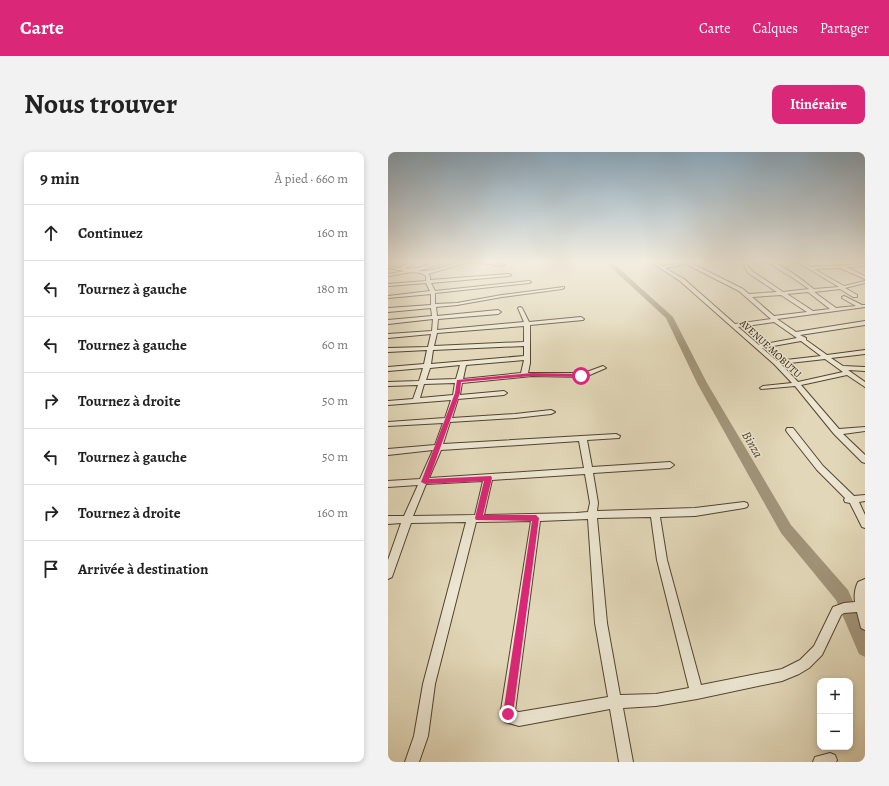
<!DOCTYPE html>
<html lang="fr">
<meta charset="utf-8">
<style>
body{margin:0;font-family:Alegreya,serif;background:#f2f2f2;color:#222}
.controls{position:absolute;right:12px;bottom:12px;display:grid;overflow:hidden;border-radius:8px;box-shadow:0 2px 6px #0003}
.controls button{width:36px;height:36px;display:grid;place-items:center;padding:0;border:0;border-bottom:1px solid #e0e0e0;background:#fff;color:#222;font:20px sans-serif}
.stop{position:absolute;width:12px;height:12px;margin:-9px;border:3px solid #db2777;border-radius:50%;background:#fff}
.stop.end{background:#db2777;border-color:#fff;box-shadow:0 1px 4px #0008}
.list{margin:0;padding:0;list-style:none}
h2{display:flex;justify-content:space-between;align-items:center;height:52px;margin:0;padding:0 16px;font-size:17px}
h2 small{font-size:13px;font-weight:400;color:#767676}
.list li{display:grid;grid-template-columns:26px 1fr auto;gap:12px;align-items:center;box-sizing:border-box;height:56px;padding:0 16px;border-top:1px solid #e0e0e0}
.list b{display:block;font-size:15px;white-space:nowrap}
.list em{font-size:13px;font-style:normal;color:#767676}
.icon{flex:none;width:22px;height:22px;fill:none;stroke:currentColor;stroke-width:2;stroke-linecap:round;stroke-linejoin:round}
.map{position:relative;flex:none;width:477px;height:610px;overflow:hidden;border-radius:8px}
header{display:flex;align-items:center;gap:24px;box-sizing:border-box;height:56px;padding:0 20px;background:#db2777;color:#fff}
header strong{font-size:19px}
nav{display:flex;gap:22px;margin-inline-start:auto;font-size:14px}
.intro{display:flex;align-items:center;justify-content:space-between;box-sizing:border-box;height:96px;padding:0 24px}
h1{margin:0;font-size:28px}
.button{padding:10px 18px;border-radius:8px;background:#db2777;color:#fff;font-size:14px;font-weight:700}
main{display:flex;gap:24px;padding:0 24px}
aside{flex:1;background:#fff;border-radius:8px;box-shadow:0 2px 6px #0003}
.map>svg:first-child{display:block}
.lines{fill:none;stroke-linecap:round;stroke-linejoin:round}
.river{fill:#a1957a;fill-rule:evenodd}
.minor-casing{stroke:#53442e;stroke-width:2}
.minor{fill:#ece6d2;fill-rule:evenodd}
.route{fill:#db2777}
.labels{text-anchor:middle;stroke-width:3;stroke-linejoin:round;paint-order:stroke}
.far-street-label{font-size:10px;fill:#231300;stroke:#ece6d2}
.water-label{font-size:13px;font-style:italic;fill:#554731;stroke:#ece6d2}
</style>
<header>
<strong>Carte</strong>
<nav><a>Carte</a><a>Calques</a><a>Partager</a></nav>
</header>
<div class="intro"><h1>Nous trouver</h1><a class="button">Itinéraire</a></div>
<main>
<aside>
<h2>9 min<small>À pied · 660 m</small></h2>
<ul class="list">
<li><svg class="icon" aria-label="ahead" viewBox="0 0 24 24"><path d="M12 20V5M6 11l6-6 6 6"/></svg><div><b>Continuez</b></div><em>160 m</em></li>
<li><svg class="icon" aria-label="left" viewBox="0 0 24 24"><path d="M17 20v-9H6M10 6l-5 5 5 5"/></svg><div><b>Tournez à gauche</b></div><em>180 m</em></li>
<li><svg class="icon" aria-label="left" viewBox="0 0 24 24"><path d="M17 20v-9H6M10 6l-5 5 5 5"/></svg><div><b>Tournez à gauche</b></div><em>60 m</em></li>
<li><svg class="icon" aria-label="right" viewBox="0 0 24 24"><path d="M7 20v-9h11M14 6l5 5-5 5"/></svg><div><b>Tournez à droite</b></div><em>50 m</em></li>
<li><svg class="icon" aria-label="left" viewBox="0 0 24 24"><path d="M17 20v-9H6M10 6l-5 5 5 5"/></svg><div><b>Tournez à gauche</b></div><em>50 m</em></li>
<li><svg class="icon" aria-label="right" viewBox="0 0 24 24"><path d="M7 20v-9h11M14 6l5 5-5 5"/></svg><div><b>Tournez à droite</b></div><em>160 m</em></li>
<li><svg class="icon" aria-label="arrive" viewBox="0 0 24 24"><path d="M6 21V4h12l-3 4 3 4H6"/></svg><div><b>Arrivée à destination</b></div></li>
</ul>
</aside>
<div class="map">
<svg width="477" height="610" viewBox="0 0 477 610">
<rect width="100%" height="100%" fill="#e2d8b9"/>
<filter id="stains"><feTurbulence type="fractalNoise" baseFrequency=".005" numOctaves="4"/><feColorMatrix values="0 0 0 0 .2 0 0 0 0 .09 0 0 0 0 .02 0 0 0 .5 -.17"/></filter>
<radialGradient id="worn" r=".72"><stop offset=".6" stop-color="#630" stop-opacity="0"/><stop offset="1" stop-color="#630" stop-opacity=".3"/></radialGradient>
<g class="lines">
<path class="river" d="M 217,110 L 224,110 L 285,165 L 319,231 L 403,373 L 460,438 L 477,476 L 477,505 L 471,502 L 448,448 L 393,381 L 309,231 L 278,166 Z"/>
<defs>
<path id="minor" d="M 23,110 L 29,110 L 16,116 C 31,119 44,110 59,110 L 30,119 C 47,121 63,110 80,110 L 40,122 L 42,124 L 42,128 L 121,122 L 123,123 L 121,124 L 43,131 L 47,139 L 141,129 L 143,130 L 141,131 L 47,141 L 47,152 L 69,151 L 114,143 L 176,135 L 176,136 L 174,137 L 114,145 L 69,153 L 48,155 L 49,164 L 110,158 L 113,160 L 110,162 L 50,167 L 49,178 L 136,170 L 130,156 L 132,155 L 134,156 L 141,170 L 193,165 L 196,167 L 195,168 L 142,173 L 142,211 L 140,221 L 196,221 L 215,214 L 218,216 L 197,225 L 144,224 L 74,231 L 72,243 L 116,239 L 119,241 L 116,243 L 70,247 L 64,266 L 127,262 L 163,258 L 167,260 L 163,262 L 127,266 L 62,270 L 55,292 L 228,282 L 232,284 L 231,286 L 199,288 L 204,315 L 282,310 L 286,313 L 282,316 L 205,321 L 210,351 L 209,359 L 307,356 L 356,350 L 359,351 L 360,353 L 359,355 L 356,356 L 307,364 L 272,365 L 279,408 L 313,533 L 394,517 L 412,508 L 426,494 L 445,455 L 456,451 L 467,450 C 466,443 467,436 470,430 L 477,427 L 477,478 L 473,476 L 469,460 L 456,461 L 453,463 L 434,503 L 421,516 L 411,522 L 394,529 L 309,547 L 268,554 L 235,556 L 245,610 L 231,610 L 222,557 L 131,574 L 117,570 L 113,558 L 143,369 L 88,370 L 47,532 L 40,584 L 31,610 L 17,610 L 26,584 L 35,532 L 78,370 L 23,371 L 5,422 L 4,425 L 0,427 L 0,408 L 13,371 L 0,372 L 0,364 L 16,364 L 30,333 L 0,335 L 0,329 L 32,327 L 45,298 L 0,303 L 0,297 L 47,293 L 55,271 L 0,274 L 0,270 L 57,266 L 63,248 L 0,253 L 0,249 L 25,247 L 30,233 L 0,234 L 0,230 L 31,229 L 35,216 L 0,219 L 0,215 L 36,212 L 39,198 L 0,200 L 0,196 L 40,195 L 43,182 L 0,186 L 0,182 L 44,179 L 45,167 L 0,172 L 0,168 L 44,164 L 43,156 L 0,160 L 0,156 L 43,153 L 43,142 L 0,146 L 0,144 L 42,139 L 38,131 L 0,134 L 0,132 L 38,129 L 38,124 C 29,116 10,123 0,124 L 0,122 L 17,119 L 0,116 L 0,114 L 11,116 ZM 136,174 L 136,190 L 46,194 L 49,181 ZM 136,194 L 136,204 L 43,212 L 45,198 ZM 136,208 L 133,221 L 75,227 L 78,213 ZM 72,213 L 68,227 L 38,228 L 42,216 ZM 67,231 L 65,243 L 32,246 L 36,232 ZM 191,289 L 196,316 L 41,326 L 53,298 ZM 197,322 L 202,351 L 200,360 L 188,361 L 96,363 L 104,328 ZM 95,329 L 87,363 L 25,364 L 38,332 ZM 263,365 L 269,408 L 301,536 L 268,542 L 232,543 L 219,471 L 209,366 ZM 200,367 L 207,471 L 220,545 L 131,560 L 127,559 L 152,369 Z
M 85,110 L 102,110 L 117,113 L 115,114 Z
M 263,110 L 269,110 L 274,114 L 301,110 L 355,137 L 361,142 L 389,140 L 360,121 L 355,111 L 357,111 L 364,119 L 395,140 L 421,137 L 405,126 L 379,110 C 393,110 415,129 426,137 L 451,135 L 409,110 L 415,110 L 422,115 L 477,112 L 477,114 L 458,115 L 477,124 L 477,127 L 452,116 L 426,117 L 456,134 L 477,129 L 477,131 L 457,136 L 469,143 L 469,145 L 465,145 L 452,137 L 426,140 L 448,156 L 468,154 L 454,146 L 454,145 L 456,144 L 474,153 L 477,153 L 477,155 L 389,167 L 408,180 L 477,169 L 477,173 L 412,183 L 418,186 L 418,188 L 439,203 L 477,198 L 477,202 L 443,206 L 455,214 L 477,215 L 477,219 L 460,218 L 477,230 L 477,235 L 459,223 L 413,233 L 451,277 L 477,275 L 477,279 L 455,282 L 477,303 L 477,311 L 474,310 L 446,282 L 407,234 L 373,237 L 372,236 L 375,234 L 404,231 L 386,212 L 292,129 ZM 298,112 L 351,139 L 383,167 L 347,172 L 296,127 L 277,116 ZM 420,140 L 442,157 L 425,159 L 399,142 ZM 393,143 L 419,160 L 386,164 L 364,145 ZM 386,170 L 409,186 L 371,193 L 350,175 ZM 413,189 L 433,204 L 389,209 L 374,196 ZM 437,207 L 455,220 L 410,230 L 393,212 Z
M 399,276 L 405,276 L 435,314 L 466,344 L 477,343 L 477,349 L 471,350 L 477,363 L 477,376 L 474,375 L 462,351 L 457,350 L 456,348 L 457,346 L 429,318 L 399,280 L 398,278 Z
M 442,601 L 447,603 L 449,608 L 448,610 L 425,610 L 427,605 Z"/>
</defs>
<use href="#minor" class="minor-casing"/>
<use href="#minor" class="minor"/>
</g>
<linearGradient id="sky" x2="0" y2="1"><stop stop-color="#8ba8bc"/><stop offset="0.56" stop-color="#f2ede0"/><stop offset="1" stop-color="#f2ede0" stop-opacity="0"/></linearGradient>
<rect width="477" height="196" fill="url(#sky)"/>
<path class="route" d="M 144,221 L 193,222 L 195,224 L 193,225 L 144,224 L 73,230 L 72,241 L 41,327 L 103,324 L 104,326 L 95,363 L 148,363 L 151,366 L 125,562 L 124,565 L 120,567 L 116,565 L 115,562 L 144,369 L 88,368 L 87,366 L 96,329 L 37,332 L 33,330 L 67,241 L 69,228 Z"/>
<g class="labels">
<g class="far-street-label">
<text transform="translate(383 196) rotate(43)" y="4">AVENUE MOBUTU</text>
</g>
<g class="water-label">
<text transform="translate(365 292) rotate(60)" y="5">Binza</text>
</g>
</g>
<rect width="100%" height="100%" filter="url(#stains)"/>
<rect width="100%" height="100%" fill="url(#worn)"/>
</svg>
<div class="controls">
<button>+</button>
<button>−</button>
</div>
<div class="stop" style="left:193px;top:224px"></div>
<div class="stop end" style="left:120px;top:562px"></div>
</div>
</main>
